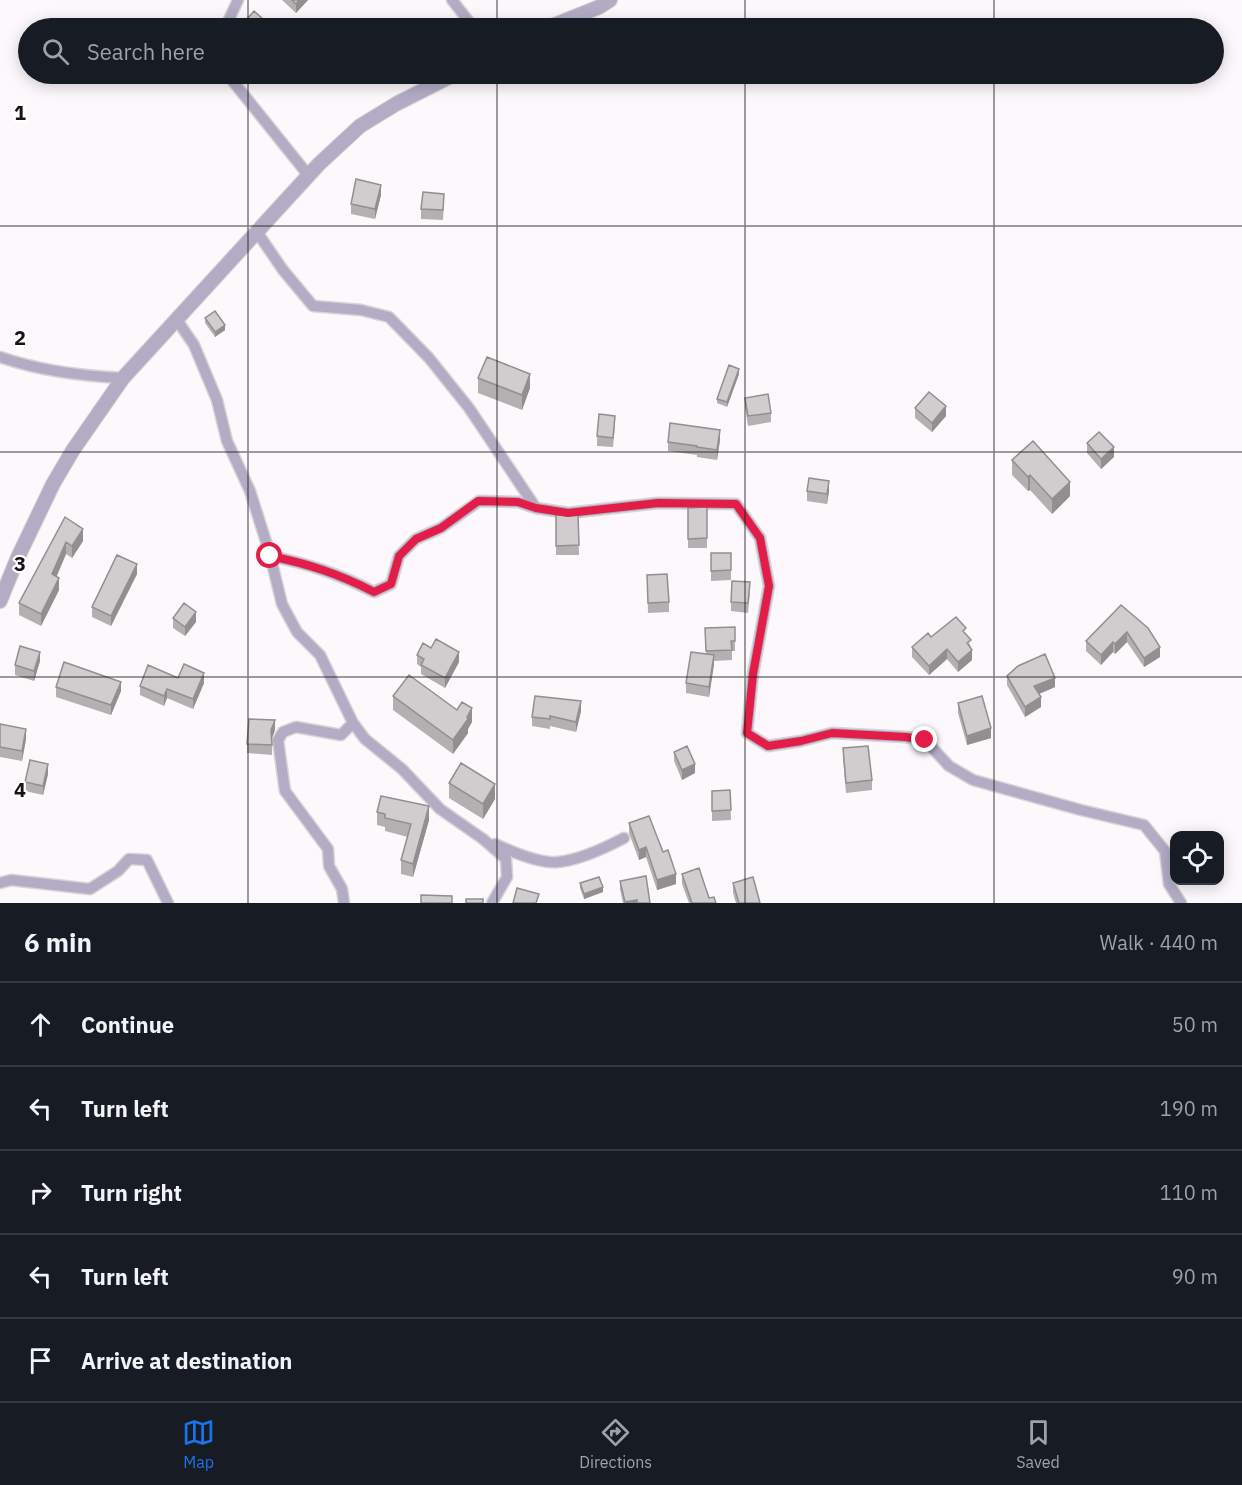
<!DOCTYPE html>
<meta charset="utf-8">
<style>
body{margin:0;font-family:"IBM Plex Sans",sans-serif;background:#20242c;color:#f1f3f6}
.controls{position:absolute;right:18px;bottom:18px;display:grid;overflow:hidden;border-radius:12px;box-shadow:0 3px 15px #0003}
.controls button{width:54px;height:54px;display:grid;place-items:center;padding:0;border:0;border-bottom:2px solid #363941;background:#171b24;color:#f1f3f6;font:30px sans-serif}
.stop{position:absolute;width:18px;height:18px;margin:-14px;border:4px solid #e11d48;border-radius:50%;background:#fff}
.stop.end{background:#e11d48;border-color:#fff;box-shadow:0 2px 6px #0008}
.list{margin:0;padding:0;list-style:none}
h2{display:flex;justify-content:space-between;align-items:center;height:78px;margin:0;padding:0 24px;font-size:26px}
h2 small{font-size:20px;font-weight:400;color:#9ea1a6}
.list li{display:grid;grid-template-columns:39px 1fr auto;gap:18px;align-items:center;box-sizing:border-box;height:84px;padding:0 24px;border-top:2px solid #363941}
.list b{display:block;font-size:22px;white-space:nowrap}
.list em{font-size:20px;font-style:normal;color:#9ea1a6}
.icon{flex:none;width:33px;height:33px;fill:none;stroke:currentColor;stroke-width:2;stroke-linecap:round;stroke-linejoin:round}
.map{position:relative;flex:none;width:1242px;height:903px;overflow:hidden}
.search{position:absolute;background:#171b24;box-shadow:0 3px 15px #0003;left:18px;right:18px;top:18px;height:66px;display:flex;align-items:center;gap:15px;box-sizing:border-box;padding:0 21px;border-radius:33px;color:#9ea1a6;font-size:22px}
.sheet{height:498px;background:#171b24}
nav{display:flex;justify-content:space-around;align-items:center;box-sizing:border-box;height:84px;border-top:2px solid #363941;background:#171b24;font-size:16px;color:#9ea1a6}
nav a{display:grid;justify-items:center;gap:3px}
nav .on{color:#1a73e8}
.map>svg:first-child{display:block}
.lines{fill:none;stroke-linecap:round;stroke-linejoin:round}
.minor-casing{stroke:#d7d4d7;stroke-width:13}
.tertiary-casing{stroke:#d7d4d7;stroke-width:16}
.minor{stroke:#b2acc5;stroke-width:10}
.tertiary{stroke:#b2acc5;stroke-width:14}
.wall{fill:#b4afb0}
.shaded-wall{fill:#928f90}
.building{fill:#d1cccd;stroke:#928f90;stroke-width:1.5}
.route{stroke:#e11d48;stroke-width:8}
.grid{fill:none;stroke:#151415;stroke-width:1.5;stroke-opacity:0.55}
.grid-label{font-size:20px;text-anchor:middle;font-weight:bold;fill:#151415;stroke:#fff;stroke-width:4.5;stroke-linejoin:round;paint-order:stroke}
</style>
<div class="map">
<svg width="1242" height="903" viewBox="0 0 1242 903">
<rect width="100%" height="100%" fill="#fcf8fc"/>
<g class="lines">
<defs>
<path id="minor" d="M 452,0 L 474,28
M 225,28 L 238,0
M 227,74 L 309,176
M 257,232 L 283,270 L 313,306 L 361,310 L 389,317 L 429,358 L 469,408 L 536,508 L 568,513 L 658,503 L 736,504 L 760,538 L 769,586 L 753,674 L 747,733 L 768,746 L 801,741 L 832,733 L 906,737 L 925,740 L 949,766 L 973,780 L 1081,810 L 1144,825 L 1165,851 L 1169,884 L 1181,903
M 177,320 L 194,345 L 217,400 L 227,441 L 250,491 L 269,551 L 282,604 L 297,632 L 320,655 L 353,723 L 365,739 L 402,769 L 440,809 L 483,839 L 506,859 L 507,877 L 492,903
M 0,357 C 40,371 81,376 123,378
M 270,556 C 309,564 339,574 374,592 L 391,584 L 399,556 L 416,539 L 441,528 L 479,501 L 518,502 L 536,508
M 495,844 C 510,851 541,864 558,862 C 579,860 605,848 624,838
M 0,883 L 11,880 L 90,889 L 118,871 L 129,859 L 147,860 L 168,903
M 344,903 L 342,889 L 329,866 L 328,849 L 285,791 L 278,740 L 283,732 L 296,727 L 341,735 L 353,723"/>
<path id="tertiary" d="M 547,28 L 599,7 L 610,0
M 0,601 L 18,557 L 53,484 L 73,450 L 123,378 L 319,164 L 360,126 L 396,104 L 455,74"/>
</defs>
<use href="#minor" class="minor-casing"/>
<use href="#tertiary" class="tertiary-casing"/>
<use href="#minor" class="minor"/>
<use href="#tertiary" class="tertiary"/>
</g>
<path class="wall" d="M 282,0 L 308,0 L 296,13 Z
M 381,195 L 375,219 L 351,214 L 351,204 Z
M 444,204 L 443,220 L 421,219 L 421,209 Z
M 205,318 L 225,330 L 215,337 L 205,323 Z
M 739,374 L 727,407 L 717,403 L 717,399 Z
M 478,378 L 530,388 L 522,410 L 478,393 Z
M 745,398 L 771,413 L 771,422 L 748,426 L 745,407 Z
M 915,408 L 946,416 L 932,432 L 915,418 Z
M 615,426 L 613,447 L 597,446 L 597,436 Z
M 720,440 L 717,460 L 697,457 L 697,455 L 668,451 L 668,442 Z
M 1087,443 L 1114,457 L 1101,469 L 1087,453 Z
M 1012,460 L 1070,496 L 1052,514 L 1030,490 L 1028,491 L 1012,475 Z
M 807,491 L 829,491 L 827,504 L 807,501 Z
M 707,507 L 707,548 L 688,548 L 688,508 Z
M 556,515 L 578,515 L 579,555 L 556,555 Z
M 65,517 L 83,541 L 72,558 L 66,554 L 57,576 L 59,590 L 41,626 L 19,615 L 19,603 Z
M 711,553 L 731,553 L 731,580 L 711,581 Z
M 137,574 L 111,626 L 92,617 L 92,607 Z
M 647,575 L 669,602 L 669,612 L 648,613 Z
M 750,592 L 748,613 L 731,611 L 731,602 Z
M 1121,605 L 1160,657 L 1144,667 L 1127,642 L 1115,654 L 1113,652 L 1101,665 L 1086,651 L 1086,641 Z
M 173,618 L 196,622 L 185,636 L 173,628 Z
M 735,627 L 735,651 L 732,651 L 732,660 L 714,661 L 709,697 L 686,693 L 686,683 L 706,654 L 705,628 Z
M 966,634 L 971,648 L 972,660 L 958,672 L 947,659 L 929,675 L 912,657 L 912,647 L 931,637 Z
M 417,655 L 459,662 L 445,688 L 421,674 L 421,667 L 417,664 Z
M 40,661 L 34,681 L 15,675 L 15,665 Z
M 1007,676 L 1055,687 L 1039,694 L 1041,707 L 1025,717 L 1007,685 Z
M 178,678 L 204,683 L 193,709 L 167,698 L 164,706 L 140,695 L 140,686 Z
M 56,687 L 121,691 L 111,715 L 56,697 Z
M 393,696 L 457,710 L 472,722 L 468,729 L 468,733 L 453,754 L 393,710 Z
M 958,703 L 991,738 L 967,745 L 958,713 Z
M 581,711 L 576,732 L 550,726 L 550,729 L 532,726 L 532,717 Z
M 0,724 L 26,739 L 22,761 L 0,757 Z
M 275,730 L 272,738 L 272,755 L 247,753 L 247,744 Z
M 843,748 L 872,780 L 872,790 L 846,793 L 843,758 Z
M 674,752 L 695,773 L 682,780 L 674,761 Z
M 48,774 L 43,795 L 25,791 L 25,782 Z
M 449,783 L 495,799 L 483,819 L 449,798 Z
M 730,790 L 731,820 L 712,821 L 712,791 Z
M 377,812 L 429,820 L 413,877 L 401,874 L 401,860 L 408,837 L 385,831 L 385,827 L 377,825 Z
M 629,823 L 676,884 L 657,890 L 646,857 L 639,860 L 629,833 Z
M 682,874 L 709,898 L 716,903 L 689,903 L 682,884 Z
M 620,881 L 650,903 L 623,903 L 620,889 Z
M 580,883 L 603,892 L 584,899 L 580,888 Z
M 733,883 L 760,903 L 736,903 L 733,893 Z"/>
<path class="shaded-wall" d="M 299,0 L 308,0 L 296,13 L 296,4 Z
M 381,185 L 381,195 L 375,219 L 375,209 Z
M 225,325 L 225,330 L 215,337 L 215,332 Z
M 739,369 L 739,374 L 727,407 L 727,402 Z
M 530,374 L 530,388 L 522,410 L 522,395 Z
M 946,406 L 946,416 L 932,432 L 932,423 Z
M 720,430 L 720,440 L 717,460 L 717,450 Z
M 1114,447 L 1114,457 L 1101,469 L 1101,459 Z
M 1030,475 L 1030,490 L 1028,491 L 1028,477 Z
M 829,481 L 829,491 L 827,504 L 827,494 Z
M 1070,482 L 1070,496 L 1052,514 L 1052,499 Z
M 83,529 L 83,541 L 72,558 L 72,546 Z
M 66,542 L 66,554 L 52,586 L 52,574 Z
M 137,564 L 137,574 L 111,626 L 111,616 Z
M 59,578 L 59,590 L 41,626 L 41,614 Z
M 196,612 L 196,622 L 185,636 L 185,627 Z
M 1127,632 L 1127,642 L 1115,654 L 1115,644 Z
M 1113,642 L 1113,652 L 1101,665 L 1101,655 Z
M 1160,647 L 1160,657 L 1144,667 L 1144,658 Z
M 947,649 L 947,659 L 929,675 L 929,666 Z
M 972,650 L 972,660 L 958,672 L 958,662 Z
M 40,652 L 40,661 L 34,681 L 34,671 Z
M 459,652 L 459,662 L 445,688 L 445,678 Z
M 714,655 L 714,665 L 709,697 L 709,687 Z
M 204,673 L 204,683 L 193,709 L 193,699 Z
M 1055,678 L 1055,687 L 1034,696 L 1034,686 Z
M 121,682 L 121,691 L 111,715 L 111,705 Z
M 167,689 L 167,698 L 164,706 L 164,696 Z
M 1041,697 L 1041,707 L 1025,717 L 1025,707 Z
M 581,701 L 581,711 L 576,732 L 576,722 Z
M 472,708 L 472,722 L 468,729 L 468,733 L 453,754 L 453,740 Z
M 275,720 L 275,730 L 271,740 L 271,730 Z
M 991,728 L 991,738 L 967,745 L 967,736 Z
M 26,729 L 26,739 L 22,761 L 22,751 Z
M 48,764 L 48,774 L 43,795 L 43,786 Z
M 695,764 L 695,773 L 682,780 L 682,770 Z
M 495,784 L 495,799 L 483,819 L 483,804 Z
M 429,806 L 429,820 L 413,877 L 413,864 Z
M 646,847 L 646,857 L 639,860 L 639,850 Z
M 676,874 L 676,884 L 657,890 L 657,880 Z
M 603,887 L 603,892 L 584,899 L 584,894 Z
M 637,900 L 637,903 L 625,903 L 625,902 Z"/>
<path class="building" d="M 292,0 L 299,0 L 296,4 Z
M 254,11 L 273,28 L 239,28 Z
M 356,179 L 381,185 L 375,209 L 351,204 Z
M 423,192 L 444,194 L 443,210 L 421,209 Z
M 215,311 L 225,325 L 215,332 L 205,318 Z
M 487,357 L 530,374 L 522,395 L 478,378 Z
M 729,365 L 739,369 L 727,402 L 717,399 Z
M 929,392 L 946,406 L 932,423 L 915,408 Z
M 768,394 L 771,413 L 748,416 L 745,398 Z
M 599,414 L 615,416 L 613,438 L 597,436 Z
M 670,423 L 720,430 L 717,450 L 697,447 L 697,446 L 668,442 Z
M 1099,432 L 1114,447 L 1101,459 L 1087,443 Z
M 1033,441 L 1070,482 L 1052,499 L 1030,475 L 1028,477 L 1012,460 Z
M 809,478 L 829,481 L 827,494 L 807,491 Z
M 707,507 L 707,538 L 688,539 L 688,508 Z
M 556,515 L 578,515 L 579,545 L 556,546 Z
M 65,517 L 83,529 L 72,546 L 66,542 L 52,574 L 59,578 L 41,614 L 19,603 Z
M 711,553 L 731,553 L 731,570 L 711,571 Z
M 117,555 L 137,564 L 111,616 L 92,607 Z
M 667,574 L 669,602 L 648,603 L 647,575 Z
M 732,581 L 750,582 L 748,603 L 731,602 Z
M 184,603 L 196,612 L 185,627 L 173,618 Z
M 1121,605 L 1148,628 L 1160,647 L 1144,658 L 1127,632 L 1115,644 L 1113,642 L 1101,655 L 1086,641 Z
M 956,617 L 966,628 L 963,631 L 971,640 L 967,643 L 972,650 L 958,662 L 947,649 L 929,666 L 912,647 L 928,633 L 931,637 Z
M 735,627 L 735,641 L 731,641 L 732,650 L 706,651 L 705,628 Z
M 436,639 L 459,652 L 445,678 L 421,665 L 424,659 L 417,655 L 423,643 L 431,648 Z
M 20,646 L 40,652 L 34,671 L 15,665 Z
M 691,652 L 714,655 L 709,687 L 686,683 Z
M 1045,654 L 1055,678 L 1034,686 L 1041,697 L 1025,707 L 1007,676 L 1018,666 Z
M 64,662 L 121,682 L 111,705 L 56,687 Z
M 184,664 L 204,673 L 193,699 L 167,689 L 164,696 L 140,686 L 148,665 L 178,678 Z
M 409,675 L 457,710 L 462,702 L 472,708 L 467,717 L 468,719 L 453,740 L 393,696 Z
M 535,696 L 581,701 L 576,722 L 550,716 L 550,719 L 532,717 Z
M 982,696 L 991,728 L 967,736 L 958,703 Z
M 249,719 L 275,720 L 271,730 L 272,745 L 247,744 Z
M 0,724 L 26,729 L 22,751 L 0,747 Z
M 687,746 L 695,764 L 682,770 L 674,752 Z
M 868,746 L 872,780 L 846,783 L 843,748 Z
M 30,760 L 48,764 L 43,786 L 25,782 Z
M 461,763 L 495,784 L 483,804 L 449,783 Z
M 730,790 L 731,810 L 712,811 L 712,791 Z
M 381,796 L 429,806 L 413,864 L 401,860 L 411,824 L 385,818 L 385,814 L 377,812 Z
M 649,816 L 663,852 L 668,850 L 676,874 L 657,880 L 646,847 L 639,850 L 629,823 Z
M 699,868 L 709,898 L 714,897 L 716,903 L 691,903 L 692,903 L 682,874 Z
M 646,876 L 650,903 L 637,903 L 637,900 L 625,902 L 620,881 Z
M 599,877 L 603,887 L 584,894 L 580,883 Z
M 753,877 L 760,903 L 739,903 L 733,883 Z
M 517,888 L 539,894 L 536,903 L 513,903 Z
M 421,895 L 452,896 L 452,903 L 421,903 Z
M 466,899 L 483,899 L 483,903 L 466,903 Z"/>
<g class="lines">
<path class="route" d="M 270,556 C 309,564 339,574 374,592 L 391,584 L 399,556 L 416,539 L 441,528 L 478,501 L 518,502 L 536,508 L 568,513 L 658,503 L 736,504 L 760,538 L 769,586 L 753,674 L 747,733 L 768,746 L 801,741 L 832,733 L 906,737 L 925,740"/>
</g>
<path class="grid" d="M 248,0 L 248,28M 497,0 L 497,28M 745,0 L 745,28M 994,0 L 994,28M 248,74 L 248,903M 497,74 L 497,903M 745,74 L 745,903M 994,74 L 994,903M 0,226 L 1242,226M 0,452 L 1242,452M 0,677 L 1242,677"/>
<g class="grid-label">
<text x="20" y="120">1</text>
<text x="20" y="345">2</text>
<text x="20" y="571">3</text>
<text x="20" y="797">4</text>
</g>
</svg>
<div class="controls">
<button><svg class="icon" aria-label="locate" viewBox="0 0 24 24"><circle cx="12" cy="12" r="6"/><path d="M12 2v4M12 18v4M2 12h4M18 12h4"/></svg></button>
</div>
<div class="stop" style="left:270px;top:556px"></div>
<div class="stop end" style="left:925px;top:740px"></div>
<div class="search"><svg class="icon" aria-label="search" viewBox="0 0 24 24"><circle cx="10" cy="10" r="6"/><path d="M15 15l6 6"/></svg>Search here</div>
</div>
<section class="sheet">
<h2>6 min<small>Walk · 440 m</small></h2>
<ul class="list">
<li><svg class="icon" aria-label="ahead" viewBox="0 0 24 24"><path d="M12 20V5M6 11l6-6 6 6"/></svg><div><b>Continue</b></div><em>50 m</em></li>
<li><svg class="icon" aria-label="left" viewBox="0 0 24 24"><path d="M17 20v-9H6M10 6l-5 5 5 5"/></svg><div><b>Turn left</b></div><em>190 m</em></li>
<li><svg class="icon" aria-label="right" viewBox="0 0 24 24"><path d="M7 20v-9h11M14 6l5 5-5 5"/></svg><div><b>Turn right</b></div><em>110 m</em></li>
<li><svg class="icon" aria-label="left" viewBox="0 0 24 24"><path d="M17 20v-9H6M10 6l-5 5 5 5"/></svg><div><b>Turn left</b></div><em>90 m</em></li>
<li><svg class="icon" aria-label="arrive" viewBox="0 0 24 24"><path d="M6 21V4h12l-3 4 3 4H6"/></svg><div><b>Arrive at destination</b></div></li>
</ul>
</section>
<nav>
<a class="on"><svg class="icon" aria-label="map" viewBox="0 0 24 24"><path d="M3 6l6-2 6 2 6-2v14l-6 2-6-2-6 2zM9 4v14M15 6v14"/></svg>Map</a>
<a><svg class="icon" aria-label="directions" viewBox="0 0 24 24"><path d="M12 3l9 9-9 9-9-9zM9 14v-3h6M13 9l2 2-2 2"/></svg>Directions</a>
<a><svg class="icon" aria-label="saved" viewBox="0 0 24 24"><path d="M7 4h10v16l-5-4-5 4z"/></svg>Saved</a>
</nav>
